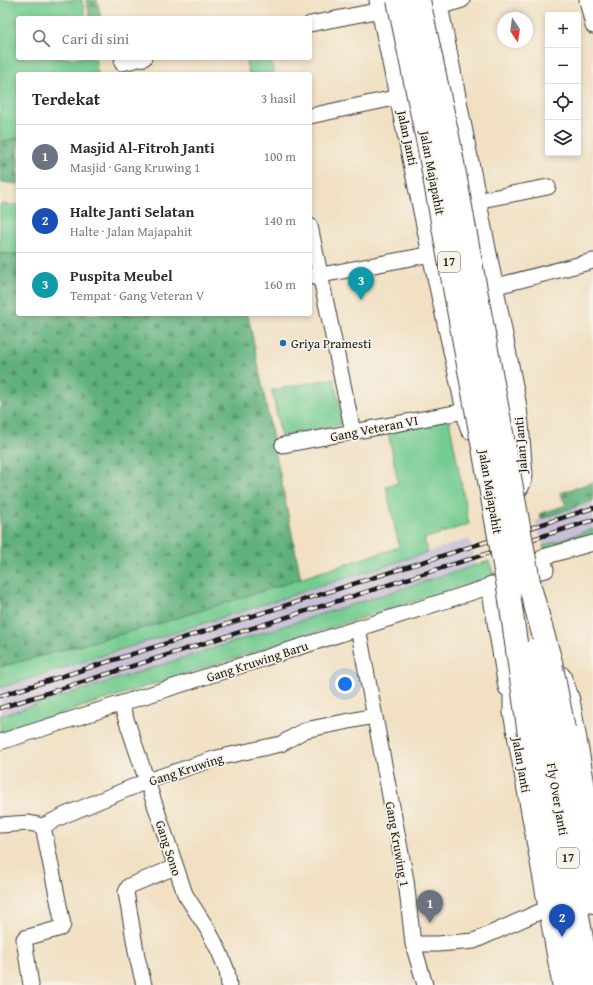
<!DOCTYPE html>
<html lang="id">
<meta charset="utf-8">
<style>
body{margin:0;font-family:"Gentium Book Plus",serif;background:#f7f7f7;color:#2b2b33}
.controls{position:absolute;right:12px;top:12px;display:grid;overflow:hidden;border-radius:4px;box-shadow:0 2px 6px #0003}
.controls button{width:36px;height:36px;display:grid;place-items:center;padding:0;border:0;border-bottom:1px solid #e1e1e2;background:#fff;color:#2b2b33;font:20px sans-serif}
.compass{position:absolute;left:497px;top:12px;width:36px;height:36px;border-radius:50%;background:#fff;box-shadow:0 2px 6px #0003;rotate:167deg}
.you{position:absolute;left:345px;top:684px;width:14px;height:14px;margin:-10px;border:3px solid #fff;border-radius:50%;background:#1a73e8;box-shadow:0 0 0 6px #1a73e833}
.badge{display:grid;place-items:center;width:26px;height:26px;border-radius:50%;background:#1f6fb2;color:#fff;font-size:13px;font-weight:700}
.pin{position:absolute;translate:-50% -33px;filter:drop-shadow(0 1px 2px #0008)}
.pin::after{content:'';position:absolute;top:21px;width:14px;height:12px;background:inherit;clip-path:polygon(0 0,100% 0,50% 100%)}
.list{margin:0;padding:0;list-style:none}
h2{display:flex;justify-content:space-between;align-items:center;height:52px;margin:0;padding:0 16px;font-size:17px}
h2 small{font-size:13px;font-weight:400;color:#7c7c81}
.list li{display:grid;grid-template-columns:26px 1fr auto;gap:12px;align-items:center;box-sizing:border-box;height:64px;padding:0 16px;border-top:1px solid #e1e1e2}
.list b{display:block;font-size:15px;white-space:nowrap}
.list p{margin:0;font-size:13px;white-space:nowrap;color:#7c7c81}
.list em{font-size:13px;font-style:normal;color:#7c7c81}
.icon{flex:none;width:22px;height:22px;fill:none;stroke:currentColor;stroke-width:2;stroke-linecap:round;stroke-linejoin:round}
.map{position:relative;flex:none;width:593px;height:985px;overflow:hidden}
.search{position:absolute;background:#fff;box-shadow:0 2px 6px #0003;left:16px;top:16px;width:296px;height:44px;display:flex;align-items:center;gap:10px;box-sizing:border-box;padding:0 14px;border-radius:4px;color:#7c7c81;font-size:15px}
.panel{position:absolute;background:#fff;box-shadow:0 2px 6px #0003;left:16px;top:72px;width:296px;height:244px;border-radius:4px}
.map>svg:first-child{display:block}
.railway{fill:#c9bfd7}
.green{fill:#74cc91;stroke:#487456}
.forest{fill:url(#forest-firs);stroke:#3e664c}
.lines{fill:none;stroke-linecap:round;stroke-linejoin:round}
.minor-casing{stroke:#3c3935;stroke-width:17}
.tertiary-casing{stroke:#3c3935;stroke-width:21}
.trunk-casing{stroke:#3c3935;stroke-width:24}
.minor{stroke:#fff;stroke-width:15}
.tertiary{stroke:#fff;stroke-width:19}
.trunk{stroke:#fff;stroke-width:22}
.rail-casing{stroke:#1c1c1c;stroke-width:4.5}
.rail{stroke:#f7f3e8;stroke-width:3;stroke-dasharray:9;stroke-linecap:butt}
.trunk-bridge-casing{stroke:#3c3935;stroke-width:24;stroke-linecap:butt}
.trunk-bridge{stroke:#fff;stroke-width:22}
.poi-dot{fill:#1f6fb2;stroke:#f7f3e8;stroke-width:1.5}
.labels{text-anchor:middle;stroke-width:3.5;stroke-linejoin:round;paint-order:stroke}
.shield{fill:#f7f3e8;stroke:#5e5c59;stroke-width:1}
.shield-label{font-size:12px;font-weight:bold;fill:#1c1c1c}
.street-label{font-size:13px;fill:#1c1c1c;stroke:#f7f3e8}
.poi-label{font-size:13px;fill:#1c1c1c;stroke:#f7f3e8;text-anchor:start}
</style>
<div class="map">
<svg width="593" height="985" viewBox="0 0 593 985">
<defs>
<pattern id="forest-firs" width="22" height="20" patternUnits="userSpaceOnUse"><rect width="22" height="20" fill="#5fb07b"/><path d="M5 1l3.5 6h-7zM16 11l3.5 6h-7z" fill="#4e8e64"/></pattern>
</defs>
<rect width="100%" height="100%" fill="#f7f3e8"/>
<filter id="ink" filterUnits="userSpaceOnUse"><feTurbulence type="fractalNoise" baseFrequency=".025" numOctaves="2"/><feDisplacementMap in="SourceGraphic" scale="8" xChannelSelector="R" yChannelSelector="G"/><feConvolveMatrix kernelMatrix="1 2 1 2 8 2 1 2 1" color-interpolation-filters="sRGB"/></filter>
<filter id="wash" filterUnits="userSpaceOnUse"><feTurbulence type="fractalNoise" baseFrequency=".012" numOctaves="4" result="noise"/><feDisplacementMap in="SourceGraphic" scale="16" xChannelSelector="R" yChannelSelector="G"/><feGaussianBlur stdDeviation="0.9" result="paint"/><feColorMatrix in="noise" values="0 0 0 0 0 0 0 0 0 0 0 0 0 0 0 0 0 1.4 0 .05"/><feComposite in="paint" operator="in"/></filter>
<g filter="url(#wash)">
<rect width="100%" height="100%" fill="#f1e0c3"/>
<path class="railway" d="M 593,502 L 593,529 L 543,545 L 535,521 Z
M 469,539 L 477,565 L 0,716 L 0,688 Z"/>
<path class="green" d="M 0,0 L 82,0 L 86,18 L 18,18 L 18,58 L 95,58 L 98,74 L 18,74 L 18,138 L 0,142 Z
M 245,58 L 271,58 L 274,74 L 249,74 Z
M 0,204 L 18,205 L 18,254 L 0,254 Z
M 334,378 L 343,424 L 281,437 L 272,390 Z
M 449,419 L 469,524 L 424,539 L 428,552 L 0,688 L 0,667 L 161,623 L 399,547 L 386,486 L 398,483 L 388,431 Z
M 593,529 L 593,541 L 546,554 L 543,546 Z
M 489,561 L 494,576 L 0,733 L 0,716 Z"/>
<path class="forest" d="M 86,0 L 97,0 L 101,18 L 90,18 Z
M 18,138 L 18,184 L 0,182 L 0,142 Z
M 0,254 L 18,254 L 18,314 L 248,314 L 301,579 L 161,623 L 0,667 Z
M 593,482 L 593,501 L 541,519 L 539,514 L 566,505 L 560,493 Z"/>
</g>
<g filter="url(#ink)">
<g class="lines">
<defs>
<path id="minor" d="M 587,0 L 593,26
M 439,7 L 462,0
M 310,24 L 381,10
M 122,63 L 144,58
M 310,116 L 399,97
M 476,201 L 548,187
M 310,226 L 353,432
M 311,277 L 432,254
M 493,287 L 593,261
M 283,445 L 465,411
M 524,575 L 546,570 L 543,557 L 593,543
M 358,628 L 406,880 L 413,944 L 425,985
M 121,704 L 185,894 L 208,930 L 219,951 L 227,971 L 229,985
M 0,742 L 501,583
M 0,825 L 29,823 L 43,826 L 65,815 L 147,781 L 217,758 L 281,744 L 305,730 L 374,716
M 413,944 L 438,944 L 474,941 L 548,908
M 31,985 L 24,939 L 25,938 L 61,928 L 63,925 L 43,826
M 144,985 L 137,957 L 126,892 L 129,886 L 175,867"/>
<path id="tertiary" d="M 379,0 L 432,254 L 470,429
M 437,0 L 516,401 L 519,424 L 523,476 C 521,484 519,489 513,494 L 504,492
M 491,586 L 508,687
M 513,673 L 513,712 L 562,985
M 561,676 L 570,700 L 593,830"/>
<path id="trunk" d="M 564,729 L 593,902
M 546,731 L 590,985
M 529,735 L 574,985"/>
</defs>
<use href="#minor" class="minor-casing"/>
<use href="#tertiary" class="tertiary-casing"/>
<use href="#trunk" class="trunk-casing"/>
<use href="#minor" class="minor"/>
<use href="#tertiary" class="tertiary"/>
<use href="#trunk" class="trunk"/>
<defs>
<path id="rail" d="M 0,696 L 593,508
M 0,708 L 593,520"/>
</defs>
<use href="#rail" class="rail-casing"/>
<use href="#rail" class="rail"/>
<defs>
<path id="trunk-bridge" d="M 398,0 L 428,144 L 497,525 L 509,593 L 529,735
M 419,0 L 449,141 L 530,587 L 551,662 L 564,729
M 535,650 L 546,731"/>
</defs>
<use href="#trunk-bridge" class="trunk-bridge-casing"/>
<use href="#trunk-bridge" class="trunk-bridge"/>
</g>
</g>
<circle class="poi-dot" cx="283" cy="343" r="4"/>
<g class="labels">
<g class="shield">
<rect x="438" y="252" width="22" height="20" rx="3"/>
<rect x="557" y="848" width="22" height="20" rx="3"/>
</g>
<g class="shield-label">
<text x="449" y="266">17</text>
<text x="568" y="862">17</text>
</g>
<g class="street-label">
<text transform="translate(408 138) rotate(78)" y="5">Jalan Janti</text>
<text transform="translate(433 173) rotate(79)" y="5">Jalan Majapahit</text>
<text transform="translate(374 428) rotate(-11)" y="5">Gang Veteran VI</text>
<text transform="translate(520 445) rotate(-94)" y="5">Jalan Janti</text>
<text transform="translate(491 492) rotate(80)" y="5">Jalan Majapahit</text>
<text transform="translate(257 661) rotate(-18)" y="5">Gang Kruwing Baru</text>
<text transform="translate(522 765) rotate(80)" y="5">Jalan Janti</text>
<text transform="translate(186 769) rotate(-18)" y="5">Gang Kruwing</text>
<text transform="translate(558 799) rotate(80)" y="5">Fly Over Janti</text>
<text transform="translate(398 844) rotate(80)" y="5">Gang Kruwing 1</text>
<text transform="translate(169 848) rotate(72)" y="5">Gang Sono</text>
</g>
<g class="poi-label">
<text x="291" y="348">Griya Pramesti</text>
</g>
</g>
</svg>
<div class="controls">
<button>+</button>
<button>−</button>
<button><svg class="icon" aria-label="locate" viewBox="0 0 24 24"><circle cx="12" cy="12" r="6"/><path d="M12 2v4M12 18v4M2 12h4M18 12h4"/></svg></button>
<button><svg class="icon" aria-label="layers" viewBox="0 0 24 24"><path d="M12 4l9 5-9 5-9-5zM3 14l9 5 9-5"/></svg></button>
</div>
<svg class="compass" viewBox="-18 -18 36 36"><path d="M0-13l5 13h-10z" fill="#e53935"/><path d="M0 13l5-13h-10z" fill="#7c7c81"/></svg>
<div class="you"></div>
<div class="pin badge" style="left:430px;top:923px;background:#6b7280">1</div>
<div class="pin badge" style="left:562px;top:937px;background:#1a4fb4">2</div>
<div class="pin badge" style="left:361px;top:300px;background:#0f9aa8">3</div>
<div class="search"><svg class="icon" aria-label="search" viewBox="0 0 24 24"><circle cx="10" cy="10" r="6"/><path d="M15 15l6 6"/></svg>Cari di sini</div>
<section class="panel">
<h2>Terdekat<small>3 hasil</small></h2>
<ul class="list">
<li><span class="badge" style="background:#6b7280">1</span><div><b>Masjid Al-Fitroh Janti</b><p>Masjid · Gang Kruwing 1</p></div><em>100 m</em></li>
<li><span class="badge" style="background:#1a4fb4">2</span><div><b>Halte Janti Selatan</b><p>Halte · Jalan Majapahit</p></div><em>140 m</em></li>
<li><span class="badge" style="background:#0f9aa8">3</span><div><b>Puspita Meubel</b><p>Tempat · Gang Veteran V</p></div><em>160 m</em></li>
</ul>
</section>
</div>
